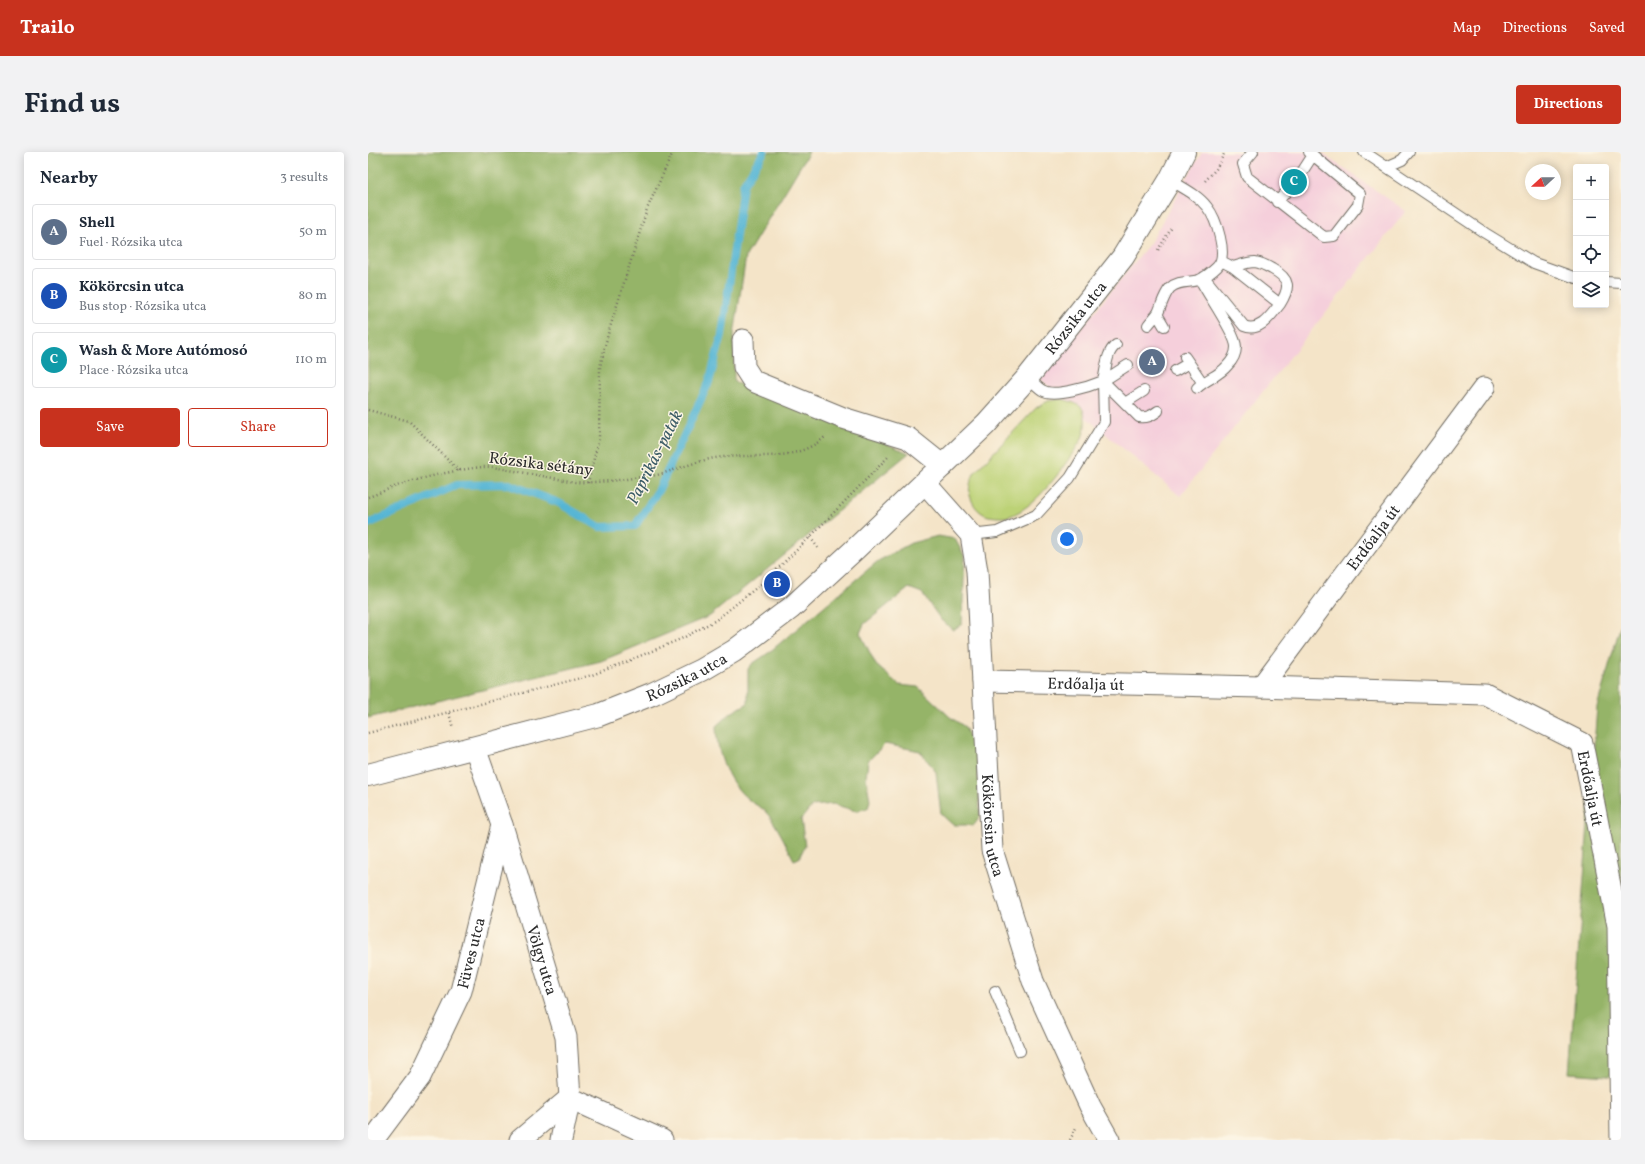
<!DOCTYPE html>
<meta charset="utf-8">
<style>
body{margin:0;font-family:Vollkorn,serif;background:#f2f2f3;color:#1f2937}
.controls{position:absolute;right:12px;top:12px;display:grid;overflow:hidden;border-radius:4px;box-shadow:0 2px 10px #0003}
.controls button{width:36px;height:36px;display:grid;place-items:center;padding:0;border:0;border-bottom:1px solid #e0e1e3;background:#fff;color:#1f2937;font:20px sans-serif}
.compass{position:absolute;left:1157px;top:12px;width:36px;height:36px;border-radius:50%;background:#fff;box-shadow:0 2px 10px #0003;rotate:249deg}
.you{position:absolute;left:699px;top:387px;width:14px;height:14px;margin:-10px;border:3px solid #fff;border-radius:50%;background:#1a73e8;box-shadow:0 0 0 6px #1a73e833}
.badge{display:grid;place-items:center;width:26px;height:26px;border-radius:50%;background:#c8321e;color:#fff;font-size:13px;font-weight:700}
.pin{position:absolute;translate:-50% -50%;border:2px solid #fff;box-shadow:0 1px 4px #0006}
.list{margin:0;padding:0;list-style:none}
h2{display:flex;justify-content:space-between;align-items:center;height:52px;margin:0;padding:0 16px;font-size:17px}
h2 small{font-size:13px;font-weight:400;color:#747a83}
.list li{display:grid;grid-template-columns:26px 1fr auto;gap:12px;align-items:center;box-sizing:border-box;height:56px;margin:0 8px 8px;padding:0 8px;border:1px solid #e0e1e3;border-radius:4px}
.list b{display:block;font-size:15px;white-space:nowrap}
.list p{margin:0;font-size:13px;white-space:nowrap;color:#747a83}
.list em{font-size:13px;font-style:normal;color:#747a83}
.actions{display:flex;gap:8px;padding:12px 16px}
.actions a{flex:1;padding:9px 0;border:1px solid #c8321e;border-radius:4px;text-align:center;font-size:14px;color:#c8321e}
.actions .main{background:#c8321e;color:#fff}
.icon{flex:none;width:22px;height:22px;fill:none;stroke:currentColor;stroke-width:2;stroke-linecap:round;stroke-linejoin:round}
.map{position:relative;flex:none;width:1253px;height:988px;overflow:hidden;border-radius:4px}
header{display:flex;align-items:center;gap:24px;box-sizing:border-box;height:56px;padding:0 20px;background:#c8321e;color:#fff}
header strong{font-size:19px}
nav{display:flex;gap:22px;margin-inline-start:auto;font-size:14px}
.intro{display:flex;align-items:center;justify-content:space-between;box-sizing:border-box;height:96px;padding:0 24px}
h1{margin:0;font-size:28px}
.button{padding:10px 18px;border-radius:4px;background:#c8321e;color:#fff;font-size:14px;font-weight:700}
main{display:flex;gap:24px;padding:0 24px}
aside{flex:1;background:#fff;border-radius:4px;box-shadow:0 2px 10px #0003}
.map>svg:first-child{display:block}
.built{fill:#f5cfdb}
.green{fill:#bcd276;stroke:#747e50}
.forest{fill:#95b467;stroke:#607049}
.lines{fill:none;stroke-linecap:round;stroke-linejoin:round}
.stream{stroke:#55b5d4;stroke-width:8}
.lane-casing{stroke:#716c62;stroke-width:12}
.street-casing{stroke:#716c62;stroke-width:23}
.secondary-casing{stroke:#716c62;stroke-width:24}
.path{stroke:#716c62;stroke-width:2.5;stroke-dasharray:1 3;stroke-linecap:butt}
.lane{stroke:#fff;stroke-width:10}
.street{stroke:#fff;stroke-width:21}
.secondary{stroke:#fff;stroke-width:22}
.labels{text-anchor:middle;stroke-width:3;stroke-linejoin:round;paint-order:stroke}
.street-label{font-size:16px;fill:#2b2b2b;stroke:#fcf5e5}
.water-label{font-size:17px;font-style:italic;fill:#3a5b66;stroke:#fcf5e5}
</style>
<header>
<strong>Trailo</strong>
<nav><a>Map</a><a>Directions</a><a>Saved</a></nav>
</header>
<div class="intro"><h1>Find us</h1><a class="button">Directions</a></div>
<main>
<aside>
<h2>Nearby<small>3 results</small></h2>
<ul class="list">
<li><span class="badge" style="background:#5c6f8a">A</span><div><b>Shell</b><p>Fuel · Rózsika utca</p></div><em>50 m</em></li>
<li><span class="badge" style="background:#1a4fb4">B</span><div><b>Kökörcsin utca</b><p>Bus stop · Rózsika utca</p></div><em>80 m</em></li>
<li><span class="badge" style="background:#0f9aa8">C</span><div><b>Wash &amp; More Autómosó</b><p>Place · Rózsika utca</p></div><em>110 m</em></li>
</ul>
<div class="actions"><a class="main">Save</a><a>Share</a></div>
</aside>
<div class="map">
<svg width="1253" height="988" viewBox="0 0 1253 988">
<rect width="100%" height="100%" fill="#fcf5e5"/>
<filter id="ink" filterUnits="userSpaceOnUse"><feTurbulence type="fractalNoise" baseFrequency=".025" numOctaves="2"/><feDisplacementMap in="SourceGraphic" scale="8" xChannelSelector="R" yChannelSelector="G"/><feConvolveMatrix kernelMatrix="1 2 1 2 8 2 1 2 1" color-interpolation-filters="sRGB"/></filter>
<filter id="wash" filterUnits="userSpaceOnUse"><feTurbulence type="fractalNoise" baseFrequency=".012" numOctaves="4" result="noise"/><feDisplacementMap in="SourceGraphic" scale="16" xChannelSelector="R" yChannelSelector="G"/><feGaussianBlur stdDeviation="0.9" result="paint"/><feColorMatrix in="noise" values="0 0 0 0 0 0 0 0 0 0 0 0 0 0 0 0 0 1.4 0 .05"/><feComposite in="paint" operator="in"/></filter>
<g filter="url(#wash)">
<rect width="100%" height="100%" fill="#f4e4c8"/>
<path class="built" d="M 834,0 L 952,0 L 1038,59 L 812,344 L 672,227 L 782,91 Z"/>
<path class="green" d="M 694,247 C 701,249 709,251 714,256 C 718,262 718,276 715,283 C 714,288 710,292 708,296 C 693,319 669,354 642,364 C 635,366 628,365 621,364 C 615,363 608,357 605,351 C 599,340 601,331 607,320 L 668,256 L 680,249 Z"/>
<path class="forest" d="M 0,0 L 441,0 L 378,104 L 366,183 L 366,230 L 541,301 L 342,464 L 233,509 L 0,566 Z
M 570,384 L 587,387 L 597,405 L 594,472 L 585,478 L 573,468 L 554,441 L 541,436 L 496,472 L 492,481 L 508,513 L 531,533 L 550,535 L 582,565 L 597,575 L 609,603 L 612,665 L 606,673 L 585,673 L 573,662 L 568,620 L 552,599 L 517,592 L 500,609 L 498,626 L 502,648 L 500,656 L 488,659 L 465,652 L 444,654 L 433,667 L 437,694 L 431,706 L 426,708 C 418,693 408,670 396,658 C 392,654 385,652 381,648 C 359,630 349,602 348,574 L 363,561 L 380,551 L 380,517 L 384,512 L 399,502 L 510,409 L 543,391 Z
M 1253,472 L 1253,925 L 1201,921 L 1229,555 Z"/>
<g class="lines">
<path class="stream" d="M 0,372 L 89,333 L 141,332 L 191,351 L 232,375 L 267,374 L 291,337 L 341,230 L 354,183 L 375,33 L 396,0"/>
</g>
</g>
<g filter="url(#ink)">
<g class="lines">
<defs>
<path id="lane" d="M 885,0 L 875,12 L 879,25 L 956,85 L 966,84 L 990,53 L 992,42 L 941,0
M 996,0 L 1117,81 L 1166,111 L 1208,126
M 1018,15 L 1034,8 L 1041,0
M 934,20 L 945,3
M 909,50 L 919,39
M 865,115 C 872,113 880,110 887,110 C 893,111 899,114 904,117 C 923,127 922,136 912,152
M 836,125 L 876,174 C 892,181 903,163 912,152 L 865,115 L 853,109
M 1238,130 L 1253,131
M 789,162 L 796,174
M 780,173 C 783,169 787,165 790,161 C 794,152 796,143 802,136 C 811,128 821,131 831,128 C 836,126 845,119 849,115 C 861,104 848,66 839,55 C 830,43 815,36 802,28
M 817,205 L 834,230
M 807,219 L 821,211
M 660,225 C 664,229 669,235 674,238 C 686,246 723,234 735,229
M 735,229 L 771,265 C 779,266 783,264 790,259
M 735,229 C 738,218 738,200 748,193
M 829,236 C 838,227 851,224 859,214 C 864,209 868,203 868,195 C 868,182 840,143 833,129
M 757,251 L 776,239
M 603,383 L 629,380 L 668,363 L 702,326 L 736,270 L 735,229 L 760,213
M 627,839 L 652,899"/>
<g id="street">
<path d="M 375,188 L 376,215 L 385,229 L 475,266 L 540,286 L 575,314"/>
<path id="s1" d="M 557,331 L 603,383 L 609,419 L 624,698 L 665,829 L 722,954 L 741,988"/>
<path id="s2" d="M 615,529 L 893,535 L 1117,542 L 1214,591 L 1250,774 L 1253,988"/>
<path id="s3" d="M 893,535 L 1116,236"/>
<path id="s4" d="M 134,673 L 198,885 L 202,946 L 193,988"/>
<path id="s5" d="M 5,988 L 52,925 L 93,839 L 134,673 L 107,596"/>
<path d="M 152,988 L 202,946 L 294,988"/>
</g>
<g id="secondary">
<path id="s6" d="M 0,623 L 231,563 L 284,542 L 334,518 L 366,499 L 423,456 L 484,400 L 618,272 L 660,225 L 755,105 L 802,28 L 816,0"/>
</g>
</defs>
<use href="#lane" class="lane-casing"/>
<use href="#street" class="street-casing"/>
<use href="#secondary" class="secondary-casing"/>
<path class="path" d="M 837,29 L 848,17 L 857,0
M 790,98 L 804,75
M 0,258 L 41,269 L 91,319
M 220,331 L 231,286 L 232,215 L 240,182 L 279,57 L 305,0
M 0,345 C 10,342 19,337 29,334 C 48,327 106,313 125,315 L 207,330 C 225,331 242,329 259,327 C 269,325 279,325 289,323 C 308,318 328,309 347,306 C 386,300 426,313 458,284
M 450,396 L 442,385 L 521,304
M 397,429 L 442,385
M 81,561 L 85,576
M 0,581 L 224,523 L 260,509 L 315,486 L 348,468 L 397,429 L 409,432
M 702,988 L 708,976"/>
<use href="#lane" class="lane"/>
<use href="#street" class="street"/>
<use href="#secondary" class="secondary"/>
</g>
</g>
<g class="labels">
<g class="street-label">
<text dy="6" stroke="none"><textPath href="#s6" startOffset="867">Rózsika utca</textPath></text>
<text transform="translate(173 311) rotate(7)" y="6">Rózsika sétány</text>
<text dy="6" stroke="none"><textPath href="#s3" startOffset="187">Erdőalja út</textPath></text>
<text dy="6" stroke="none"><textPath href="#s6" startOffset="334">Rózsika utca</textPath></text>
<text dy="6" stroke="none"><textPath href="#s2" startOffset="103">Erdőalja út</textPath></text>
<text dy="6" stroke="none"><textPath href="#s2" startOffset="657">Erdőalja út</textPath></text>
<text dy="6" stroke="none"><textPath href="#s1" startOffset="361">Kökörcsin utca</textPath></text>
<text dy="6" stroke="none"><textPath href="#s5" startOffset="213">Füves utca</textPath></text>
<text dy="6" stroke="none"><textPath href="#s4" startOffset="141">Völgy utca</textPath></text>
</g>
<g class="water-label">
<text transform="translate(286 305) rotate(-63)" y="6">Paprikás-patak</text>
</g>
</g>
</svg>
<div class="controls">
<button>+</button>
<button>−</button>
<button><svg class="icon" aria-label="locate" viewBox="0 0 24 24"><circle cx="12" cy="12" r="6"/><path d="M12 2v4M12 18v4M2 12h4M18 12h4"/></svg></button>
<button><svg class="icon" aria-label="layers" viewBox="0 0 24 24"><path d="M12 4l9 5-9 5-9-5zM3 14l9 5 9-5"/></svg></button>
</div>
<svg class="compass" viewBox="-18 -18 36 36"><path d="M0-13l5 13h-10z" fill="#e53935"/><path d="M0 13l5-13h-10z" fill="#747a83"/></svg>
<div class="you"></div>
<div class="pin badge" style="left:784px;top:210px;background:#5c6f8a">A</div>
<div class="pin badge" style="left:409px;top:432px;background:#1a4fb4">B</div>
<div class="pin badge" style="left:926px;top:30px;background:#0f9aa8">C</div>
</div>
</main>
